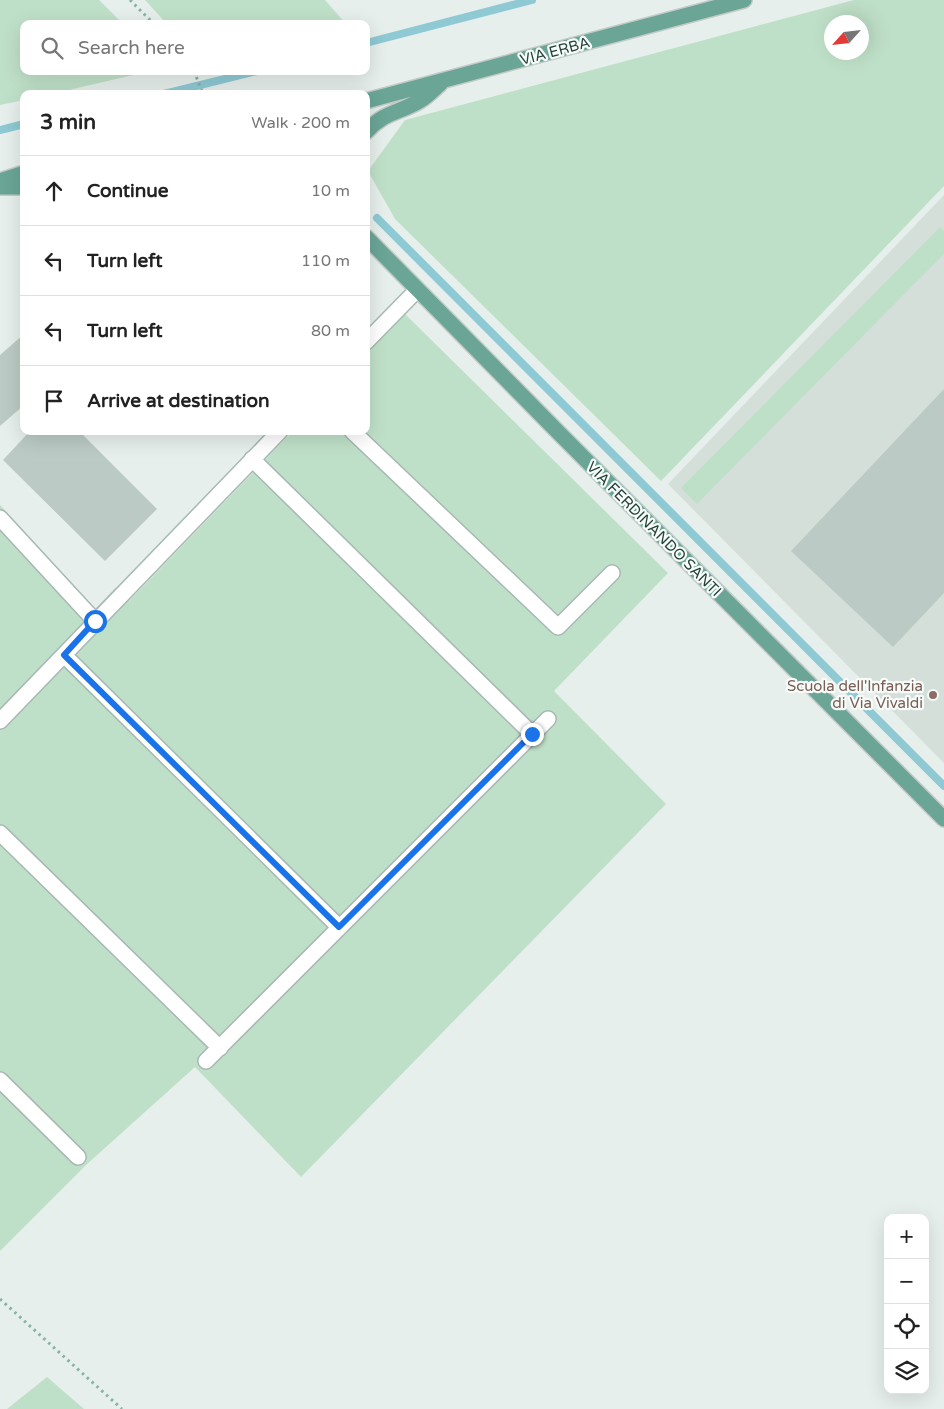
<!DOCTYPE html>
<meta charset="utf-8">
<style>
body{margin:0;font-family:"Varela Round",sans-serif;background:#f6f6f6;color:#222}
.controls{position:absolute;right:15px;bottom:15px;display:grid;overflow:hidden;border-radius:10px;box-shadow:0 5px 20px #0002}
.controls button{width:45px;height:45px;display:grid;place-items:center;padding:0;border:0;border-bottom:1px solid #e0e0e0;background:#fff;color:#222;font:25px sans-serif}
.compass{position:absolute;left:824px;top:15px;width:45px;height:45px;border-radius:50%;background:#fff;box-shadow:0 5px 20px #0002;rotate:243deg}
.stop{position:absolute;width:15px;height:15px;margin:-11px;border:4px solid #1a73e8;border-radius:50%;background:#fff}
.stop.end{background:#1a73e8;border-color:#fff;box-shadow:0 1px 5px #0008}
.list{margin:0;padding:0;list-style:none}
h2{display:flex;justify-content:space-between;align-items:center;height:65px;margin:0;padding:0 20px;font-size:21px}
h2 small{font-size:16px;font-weight:400;color:#767676}
.list li{display:grid;grid-template-columns:32px 1fr auto;gap:15px;align-items:center;box-sizing:border-box;height:70px;padding:0 20px;border-top:1px solid #e0e0e0}
.list b{display:block;font-size:19px;white-space:nowrap}
.list em{font-size:16px;font-style:normal;color:#767676}
.icon{flex:none;width:28px;height:28px;fill:none;stroke:currentColor;stroke-width:2;stroke-linecap:round;stroke-linejoin:round}
.map{position:relative;flex:none;width:944px;height:1409px;overflow:hidden}
.search{position:absolute;background:#fff;box-shadow:0 5px 20px #0002;left:20px;top:20px;width:350px;height:55px;display:flex;align-items:center;gap:12px;box-sizing:border-box;padding:0 18px;border-radius:10px;color:#767676;font-size:19px}
.panel{position:absolute;background:#fff;box-shadow:0 5px 20px #0002;left:20px;top:90px;width:350px;height:345px;border-radius:10px}
.map>svg:first-child{display:block}
.built{fill:#d4dfda}
.green{fill:#bfe0c8;fill-rule:evenodd}
.lines{fill:none;stroke-linecap:round;stroke-linejoin:round}
.stream{stroke:#8ec9d4;stroke-width:8}
.building{fill:#bbcac4}
.minor-casing{stroke:#a8b8b2;stroke-width:18}
.major-casing{stroke:#c2cac8;stroke-width:18}
.path{stroke:#86b3a5;stroke-width:3;stroke-dasharray:2.5 4;stroke-linecap:butt}
.minor{stroke:#fff;stroke-width:15}
.major{stroke:#6aa596;stroke-width:15}
.route{stroke:#1a73e8;stroke-width:6}
.education-dot{fill:#8d6e63;stroke:#f7fbf9;stroke-width:2}
.labels{text-anchor:middle;stroke-width:4.5;stroke-linejoin:round;paint-order:stroke}
.street-label{font-size:15px;fill:#24423a;stroke:#f7fbf9}
.education-label{font-size:15px;fill:#785e54;stroke:#f7fbf9;text-anchor:end}
</style>
<div class="map">
<svg width="944" height="1409" viewBox="0 0 944 1409">
<rect width="100%" height="100%" fill="#e6efeb"/>
<path class="built" d="M 944,195 L 944,763 L 668,484 Z"/>
<path class="green" d="M 0,0 L 99,0 L 123,24 L 24,24 L 24,71 L 150,71 L 52,94 L 24,94 L 24,100 L 0,105 Z
M 145,0 L 325,0 L 346,24 L 167,24 Z
M 854,0 L 944,0 L 944,186 L 661,481 L 395,219 L 368,171 L 405,120 ZM 832,22 L 862,22 L 862,52 L 832,52 Z
M 940,227 L 944,231 L 944,254 L 697,504 L 681,488 Z
M 405,314 L 668,573 L 554,691 L 666,804 L 301,1177 L 195,1067 L 86,1165 L 0,1251 L 0,505 L 95,609 L 115,588 L 129,601 L 293,431 L 366,431 L 366,354 Z
M 47,1377 L 84,1409 L 7,1409 Z"/>
<g class="lines">
<path class="stream" d="M 366,43 L 532,0
M 164,94 L 257,71
M 0,130 L 24,124
M 377,218 L 944,786"/>
</g>
<path class="building" d="M 24,334 L 24,405 L 0,426 L 0,355 Z
M 944,389 L 944,593 L 893,647 L 791,551 Z
M 30,431 L 79,431 L 157,509 L 105,561 L 3,460 Z"/>
<g class="lines">
<defs>
<path id="minor" d="M 366,342 L 417,290
M 352,431 L 558,627 L 612,573
M 252,459 L 532,734
M 0,518 L 95,621
M 64,655 L 339,927
M 0,721 L 280,431
M 0,833 L 220,1048
M 206,1061 L 548,719
M 0,1080 L 78,1157"/>
<path id="major" d="M 366,101 L 744,0
M 366,132 C 385,111 400,113 421,100 C 428,96 434,89 440,84
M 0,181 L 24,173
M 0,187 L 24,187
M 366,237 L 557,431 L 944,819"/>
</defs>
<use href="#minor" class="minor-casing"/>
<use href="#major" class="major-casing"/>
<path class="path" d="M 130,0 L 154,24
M 194,71 L 203,94
M 0,1299 L 122,1409"/>
<use href="#minor" class="minor"/>
<use href="#major" class="major"/>
</g>
<g class="lines">
<path class="route" d="M 95,621 L 64,655 L 339,927 L 532,734"/>
</g>
<circle class="education-dot" cx="933" cy="695" r="5"/>
<g class="labels">
<g class="street-label">
<text transform="translate(555 51) rotate(-15)" y="5">VIA ERBA</text>
<text transform="translate(654 529) rotate(45)" y="5">VIA FERDINANDO SANTI</text>
</g>
<g class="education-label">
<text x="923" y="691">Scuola dell'Infanzia<tspan x="923" dy="17">di Via Vivaldi</tspan></text>
</g>
</g>
</svg>
<div class="controls">
<button>+</button>
<button>−</button>
<button><svg class="icon" aria-label="locate" viewBox="0 0 24 24"><circle cx="12" cy="12" r="6"/><path d="M12 2v4M12 18v4M2 12h4M18 12h4"/></svg></button>
<button><svg class="icon" aria-label="layers" viewBox="0 0 24 24"><path d="M12 4l9 5-9 5-9-5zM3 14l9 5 9-5"/></svg></button>
</div>
<svg class="compass" viewBox="-18 -18 36 36"><path d="M0-13l5 13h-10z" fill="#e53935"/><path d="M0 13l5-13h-10z" fill="#767676"/></svg>
<div class="stop" style="left:95px;top:621px"></div>
<div class="stop end" style="left:532px;top:734px"></div>
<div class="search"><svg class="icon" aria-label="search" viewBox="0 0 24 24"><circle cx="10" cy="10" r="6"/><path d="M15 15l6 6"/></svg>Search here</div>
<section class="panel">
<h2>3 min<small>Walk · 200 m</small></h2>
<ul class="list">
<li><svg class="icon" aria-label="ahead" viewBox="0 0 24 24"><path d="M12 20V5M6 11l6-6 6 6"/></svg><div><b>Continue</b></div><em>10 m</em></li>
<li><svg class="icon" aria-label="left" viewBox="0 0 24 24"><path d="M17 20v-9H6M10 6l-5 5 5 5"/></svg><div><b>Turn left</b></div><em>110 m</em></li>
<li><svg class="icon" aria-label="left" viewBox="0 0 24 24"><path d="M17 20v-9H6M10 6l-5 5 5 5"/></svg><div><b>Turn left</b></div><em>80 m</em></li>
<li><svg class="icon" aria-label="arrive" viewBox="0 0 24 24"><path d="M6 21V4h12l-3 4 3 4H6"/></svg><div><b>Arrive at destination</b></div></li>
</ul>
</section>
</div>
